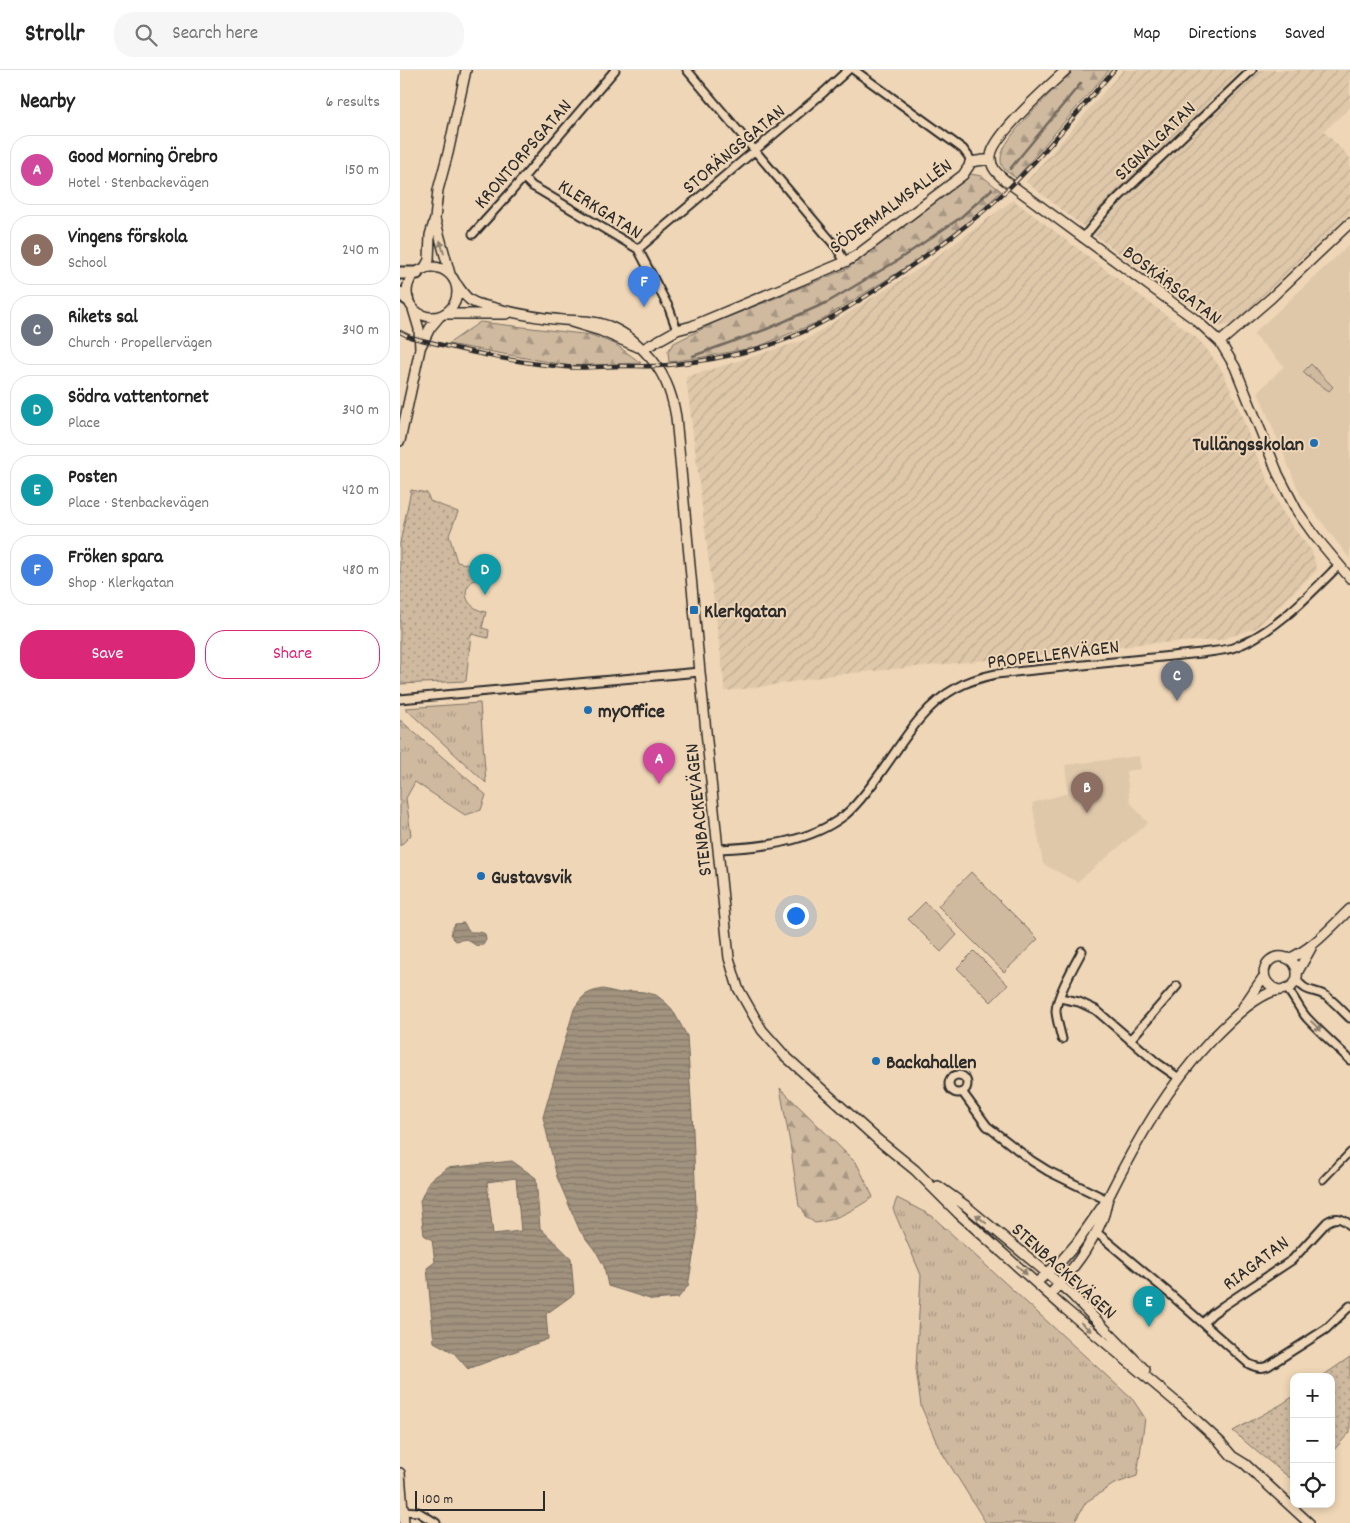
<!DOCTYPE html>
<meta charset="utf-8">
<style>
body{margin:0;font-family:Dekko,sans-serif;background:#f6f6f6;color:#222}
.controls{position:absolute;right:15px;bottom:15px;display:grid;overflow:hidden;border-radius:10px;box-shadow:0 2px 8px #0003}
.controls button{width:45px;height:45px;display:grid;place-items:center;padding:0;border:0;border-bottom:1px solid #e0e0e0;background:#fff;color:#222;font:25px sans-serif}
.scale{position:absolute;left:15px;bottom:12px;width:130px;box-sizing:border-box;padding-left:5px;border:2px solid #2b2b2b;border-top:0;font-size:14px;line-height:18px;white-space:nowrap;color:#2b2b2b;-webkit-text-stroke:4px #efd6b6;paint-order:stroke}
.you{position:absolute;left:395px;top:845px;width:18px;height:18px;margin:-12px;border:4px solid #fff;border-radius:50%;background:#1a73e8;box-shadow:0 0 0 8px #1a73e833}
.badge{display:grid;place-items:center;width:32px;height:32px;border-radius:50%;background:#db2777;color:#fff;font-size:16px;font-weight:700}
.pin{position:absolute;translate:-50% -41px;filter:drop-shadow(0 1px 2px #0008)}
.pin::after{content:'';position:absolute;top:26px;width:18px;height:15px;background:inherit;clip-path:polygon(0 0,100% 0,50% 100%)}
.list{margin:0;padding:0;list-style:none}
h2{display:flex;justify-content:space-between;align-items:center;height:65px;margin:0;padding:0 20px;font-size:21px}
h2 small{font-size:16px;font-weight:400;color:#767676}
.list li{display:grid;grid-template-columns:32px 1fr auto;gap:15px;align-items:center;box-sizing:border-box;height:70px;margin:0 10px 10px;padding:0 10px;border:1px solid #e0e0e0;border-radius:20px}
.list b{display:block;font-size:19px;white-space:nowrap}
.list p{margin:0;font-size:16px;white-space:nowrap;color:#767676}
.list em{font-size:16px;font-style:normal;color:#767676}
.actions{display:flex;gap:10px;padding:15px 20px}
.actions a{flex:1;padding:11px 0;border:1px solid #db2777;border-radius:20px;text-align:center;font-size:18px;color:#db2777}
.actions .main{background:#db2777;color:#fff}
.icon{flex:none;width:28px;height:28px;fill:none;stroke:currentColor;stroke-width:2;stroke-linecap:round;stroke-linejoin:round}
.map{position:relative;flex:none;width:950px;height:1453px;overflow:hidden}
header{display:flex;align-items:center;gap:30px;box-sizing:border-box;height:70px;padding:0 25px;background:#fff;border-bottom:1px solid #e0e0e0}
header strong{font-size:24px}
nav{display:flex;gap:28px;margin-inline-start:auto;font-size:18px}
.search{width:350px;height:45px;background:#f6f6f6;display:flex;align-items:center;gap:12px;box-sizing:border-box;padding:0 18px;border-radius:20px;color:#767676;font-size:19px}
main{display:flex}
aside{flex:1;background:#fff}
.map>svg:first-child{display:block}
.built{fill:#dfc8aa}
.industrial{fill:url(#industrial-furrows)}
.grass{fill:url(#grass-tufts);stroke:#7d7266}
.forest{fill:url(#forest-firs);stroke:#7d7266}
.park{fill:url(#park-dots);stroke:#7d7266}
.pitch{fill:#cfbaa0;stroke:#7d7266}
.water{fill:url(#water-rules);stroke:#72695d;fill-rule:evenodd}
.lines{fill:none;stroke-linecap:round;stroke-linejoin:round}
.stream{stroke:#72695d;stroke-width:2.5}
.pedestrian-casing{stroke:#2b2b2b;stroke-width:9}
.minor-casing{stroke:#2b2b2b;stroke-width:11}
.tertiary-casing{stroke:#2b2b2b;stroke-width:12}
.primary-casing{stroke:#2b2b2b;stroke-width:15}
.pedestrian{stroke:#efd6b6;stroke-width:5}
.minor{stroke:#efd6b6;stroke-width:7}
.tertiary{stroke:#efd6b6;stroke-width:9}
.primary{stroke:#efd6b6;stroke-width:11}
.rail-casing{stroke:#2b2b2b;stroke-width:4.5}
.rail{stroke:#efd6b6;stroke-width:2.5;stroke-dasharray:8;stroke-linecap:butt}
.oneway{fill:#8d8070}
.poi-dot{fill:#1f6fb2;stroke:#efd6b6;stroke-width:2}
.labels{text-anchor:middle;stroke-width:4;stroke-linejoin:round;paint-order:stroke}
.street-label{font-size:20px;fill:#2b2b2b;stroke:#efd6b6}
.poi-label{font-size:20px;font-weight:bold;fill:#2b2b2b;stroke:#efd6b6;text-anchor:start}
</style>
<header>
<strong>Strollr</strong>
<div class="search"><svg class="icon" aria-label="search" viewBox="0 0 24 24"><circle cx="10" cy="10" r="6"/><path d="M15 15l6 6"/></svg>Search here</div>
<nav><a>Map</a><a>Directions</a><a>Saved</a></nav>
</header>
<main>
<aside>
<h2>Nearby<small>6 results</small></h2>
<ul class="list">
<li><span class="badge" style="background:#d1479c">A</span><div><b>Good Morning Örebro</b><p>Hotel · Stenbackevägen</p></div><em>150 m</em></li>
<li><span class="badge" style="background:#8d6e63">B</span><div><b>Vingens förskola</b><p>School</p></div><em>240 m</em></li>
<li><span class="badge" style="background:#6b7280">C</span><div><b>Rikets sal</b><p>Church · Propellervägen</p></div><em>340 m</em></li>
<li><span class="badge" style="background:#0f9aa8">D</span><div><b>Södra vattentornet</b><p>Place</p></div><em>340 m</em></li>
<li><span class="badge" style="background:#0f9aa8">E</span><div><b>Posten</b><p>Place · Stenbackevägen</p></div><em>420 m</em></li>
<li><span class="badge" style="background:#3f7fe0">F</span><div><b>Fröken spara</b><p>Shop · Klerkgatan</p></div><em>480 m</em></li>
</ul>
<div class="actions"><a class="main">Save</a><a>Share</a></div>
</aside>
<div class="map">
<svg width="950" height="1453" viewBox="0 0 950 1453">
<defs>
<pattern id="industrial-furrows" width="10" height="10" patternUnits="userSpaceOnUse" patternTransform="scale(1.25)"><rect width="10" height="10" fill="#dfc8aa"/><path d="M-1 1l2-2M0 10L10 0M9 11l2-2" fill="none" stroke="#c0ac92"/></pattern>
<pattern id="grass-tufts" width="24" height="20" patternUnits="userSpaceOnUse" patternTransform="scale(1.25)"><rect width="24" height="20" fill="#cfbaa0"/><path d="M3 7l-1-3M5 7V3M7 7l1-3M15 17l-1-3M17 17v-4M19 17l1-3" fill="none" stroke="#a89783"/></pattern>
<pattern id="forest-firs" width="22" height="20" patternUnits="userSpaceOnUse" patternTransform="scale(1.25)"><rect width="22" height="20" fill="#cfbaa0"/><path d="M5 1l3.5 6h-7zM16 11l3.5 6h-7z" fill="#a89783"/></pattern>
<pattern id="park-dots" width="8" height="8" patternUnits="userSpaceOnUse" patternTransform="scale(1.25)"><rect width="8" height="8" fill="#cfbaa0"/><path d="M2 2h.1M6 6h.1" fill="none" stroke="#a89783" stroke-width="1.8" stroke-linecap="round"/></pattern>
<pattern id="water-rules" width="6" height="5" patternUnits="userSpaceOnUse" patternTransform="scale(1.25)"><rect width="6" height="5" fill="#a2937f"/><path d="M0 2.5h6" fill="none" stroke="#847868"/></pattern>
</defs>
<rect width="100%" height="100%" fill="#efd6b6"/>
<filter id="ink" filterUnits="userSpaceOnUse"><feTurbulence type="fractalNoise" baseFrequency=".02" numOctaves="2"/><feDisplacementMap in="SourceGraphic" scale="10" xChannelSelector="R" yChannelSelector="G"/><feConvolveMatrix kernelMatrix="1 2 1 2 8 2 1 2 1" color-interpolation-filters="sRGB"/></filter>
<g filter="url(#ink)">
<path class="built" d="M 950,174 L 950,489 L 900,424 L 858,322 L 884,296 L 853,264 Z
M 739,686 L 741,699 L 726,701 L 730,732 L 748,753 L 677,812 L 643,794 L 632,733 L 668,723 L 665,695 Z"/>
<path class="industrial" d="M 723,0 L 950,0 L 950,37 L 924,61 L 950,88 L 950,145 L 834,253 L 821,257 L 698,168 L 626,112 Z
M 613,130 L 798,269 L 809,282 L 821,299 L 837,333 L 853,377 L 881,439 L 894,459 L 912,481 L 917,500 L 856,558 L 820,570 L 738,574 L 731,576 L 433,605 L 361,617 L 325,621 L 286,307 L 405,270 L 528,193 Z"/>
<path class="grass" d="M 911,294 L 933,317 L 929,321 L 908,307 L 903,302 Z
M 80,633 L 86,713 L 5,638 Z
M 0,650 L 86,725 L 81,740 L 65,745 L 15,712 L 6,728 L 11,765 L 0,776 Z
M 497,1128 L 532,1146 L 733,1330 L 745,1348 L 737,1406 L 714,1414 L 686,1432 L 674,1453 L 586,1453 L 538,1376 L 521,1336 L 516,1299 L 521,1205 L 493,1139 Z"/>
<path class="forest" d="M 668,0 L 709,0 L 616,108 C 609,103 601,99 601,91 C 599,71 641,34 654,19 C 659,13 663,6 668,0 Z
M 570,104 L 582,106 L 601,121 L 570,151 L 510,195 L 418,252 L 357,277 L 303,287 L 269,292 L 268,281 L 274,273 L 316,252 L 447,199 Z
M 80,252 L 191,265 L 215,274 L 241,293 L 170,296 L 48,274 Z
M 380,1018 L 457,1094 L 473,1127 C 455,1139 437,1150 415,1153 L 405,1146 L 403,1139 L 399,1136 L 390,1073 Z"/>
<path class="park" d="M 11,420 L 27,423 L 30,431 L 58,442 L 49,465 L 57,492 L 91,500 L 90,509 C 61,503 57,537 86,542 L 82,558 L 89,560 L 88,568 L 71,564 L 66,611 L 0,614 L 0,473 Z
M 950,1287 L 950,1362 L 931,1383 L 931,1307 L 921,1307 Z
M 894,1326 L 894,1411 L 856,1381 L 833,1361 L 882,1334 Z"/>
<path class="pitch" d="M 571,802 L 638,869 L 604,902 L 538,836 Z
M 525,832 L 557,865 L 541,882 L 508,849 Z
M 574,881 L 608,915 L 591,932 L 557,898 Z"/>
<path class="water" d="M 64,853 C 66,855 66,858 68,860 C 70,864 79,860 85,864 L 86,870 L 83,875 L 77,876 L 66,869 L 56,871 C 50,866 50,861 55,854 Z
M 203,919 L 220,923 L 231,921 L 244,922 L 256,925 L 265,932 L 272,939 L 287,966 L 293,1060 L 297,1164 L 288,1216 L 278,1228 L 253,1230 L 208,1216 L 204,1196 L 197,1183 L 180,1161 L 157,1107 L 143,1047 L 174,939 C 183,925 186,922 203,919 Z
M 112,1091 L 136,1108 L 140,1158 L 171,1188 L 174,1224 L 146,1244 L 148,1269 L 68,1299 L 54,1283 L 34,1272 L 27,1198 L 35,1192 L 32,1170 L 24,1165 L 20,1131 L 29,1111 L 47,1098 ZM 116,1108 L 121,1161 L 93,1164 L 87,1112 Z"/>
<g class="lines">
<path class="stream" d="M 610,99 L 681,13
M 293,286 L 367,259 L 428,232 L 495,192 L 560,148 L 592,119"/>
<defs>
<path id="pedestrian" d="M 923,1110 L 950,1082"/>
<path id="minor" d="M 287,0 L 437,178 L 445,192
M 454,0 L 563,79 L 569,87 L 570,92
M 123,107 L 132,116 L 141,121 L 238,179 L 269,238 L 277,260
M 73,164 L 111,122 L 215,0
M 683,168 L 705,141 L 720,126 L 852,0
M 238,179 L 424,22 L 448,0
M 0,629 L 300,602
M 319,779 C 362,777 409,773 445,745 C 458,734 469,719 479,705 C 502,674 521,637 556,618 C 568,611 582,607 596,604 L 801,583 C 812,581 825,581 835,577 C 875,562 909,525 939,495
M 896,909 C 908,925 913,918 926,926 C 935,932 942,941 950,948
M 887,919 C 895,928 899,939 907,948 C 921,963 936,976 950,990
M 660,928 L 679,932 L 696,940 L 756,992 L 779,1008
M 662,969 C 660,961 657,951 656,942 C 655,929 675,894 682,881
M 730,970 L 777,916
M549 1014a9 9 0 1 1 18 0a9 9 0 1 1-18 0Z
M 563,1023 L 587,1056 L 632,1091 L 648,1101 L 707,1130
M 696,1162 L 770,1224 L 849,1294 C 856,1297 860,1299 868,1296 L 926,1259 L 950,1236
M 803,1253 L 812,1244 L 823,1236 L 892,1190 L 927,1152 C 936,1146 942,1148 950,1155
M 3,1441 L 18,1442 L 36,1453"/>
<path id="tertiary" d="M 666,0 C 650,15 592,66 591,86 C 590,98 598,104 606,111 L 796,250 L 820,272 L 835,297 L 878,404 L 897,441 L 915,466 L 950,508
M 35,149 L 50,204
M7 222a25 25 0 1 1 50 0a25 25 0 1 1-50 0Z
M 24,199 L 29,190 L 30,165 L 35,149 L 38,120 L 48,83 L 66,0
M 55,212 C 60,218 63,225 70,230 C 77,235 87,236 95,238 C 118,244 140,248 163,250 C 179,251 193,250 209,256 C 225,263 234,270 246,283 C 264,301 272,322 276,347 L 300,602 L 329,888 L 338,918 L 355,948 L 362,960 L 384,985 L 478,1070 L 515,1100 L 559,1144 L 664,1238 L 782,1337 L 820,1372 L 832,1386 L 845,1394 L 909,1453
M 44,244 L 106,244
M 171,252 L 201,261 L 238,277
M 820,272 L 871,228 L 950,153
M 20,278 L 30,258 L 40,246
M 243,279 L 277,260 L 292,256 L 445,192 L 457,185 L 563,105 L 569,96 L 570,92 L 591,89
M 0,371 L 20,279 L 19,259 L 13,239
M 888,889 C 913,879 931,857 950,839
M 897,903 L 911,878
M 843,937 L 864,906
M 538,1116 L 566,1136 L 647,1203 L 673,1226 L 745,1300
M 636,1213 L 662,1190 L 676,1174 L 704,1134
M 650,1225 C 663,1209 679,1193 689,1174 C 694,1166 700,1157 703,1147 C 706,1140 706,1132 709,1126 C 737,1070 768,1016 811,970 C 828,953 847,933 869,923 C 878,919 888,921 894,914 C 901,904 896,889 883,887 C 863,884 855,913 879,920
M 0,1403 L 4,1453"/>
<path id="primary" d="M 0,203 L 17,203
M 0,223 L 7,229"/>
</defs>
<use href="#pedestrian" class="pedestrian-casing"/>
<use href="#minor" class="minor-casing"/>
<use href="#tertiary" class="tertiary-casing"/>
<use href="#primary" class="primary-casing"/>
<use href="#pedestrian" class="pedestrian"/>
<use href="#minor" class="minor"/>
<use href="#tertiary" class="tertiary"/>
<use href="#primary" class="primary"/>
<defs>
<path id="rail" d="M 0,262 L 10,267 C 61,280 113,293 166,297 C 184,299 204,296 223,296 C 238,296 253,297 268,295 C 297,292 327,287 356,279 C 401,268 444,241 483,215 C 528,185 572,154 611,116 C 648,80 680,39 714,0"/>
</defs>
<use href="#rail" class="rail-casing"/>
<use href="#rail" class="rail"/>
</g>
<defs><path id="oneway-solid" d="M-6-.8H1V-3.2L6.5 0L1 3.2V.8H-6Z" transform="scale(1.25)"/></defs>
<g class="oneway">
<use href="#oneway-solid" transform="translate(42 177) rotate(-106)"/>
<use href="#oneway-solid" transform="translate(916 956) rotate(44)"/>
<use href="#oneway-solid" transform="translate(581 1149) rotate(-140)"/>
<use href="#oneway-solid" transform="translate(622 1200) rotate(42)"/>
<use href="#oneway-solid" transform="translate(686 1257) rotate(40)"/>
</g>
</g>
<g class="poi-dot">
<circle cx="914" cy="373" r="5"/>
<rect x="289" y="535" width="10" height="10" rx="2.5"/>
<circle cx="188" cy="640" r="5"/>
<circle cx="81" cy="806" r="5"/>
<circle cx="476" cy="991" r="5"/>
</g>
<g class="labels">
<g class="street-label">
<text transform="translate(754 70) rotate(-44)" y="7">SIGNALGATAN</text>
<text transform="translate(333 78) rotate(-40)" y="7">STORÄNGSGATAN</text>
<text transform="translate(122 83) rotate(-49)" y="7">KRONTORPSGATAN</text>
<text transform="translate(490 135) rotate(-36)" y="7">SÖDERMALMSALLÉN</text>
<text transform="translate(201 138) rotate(32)" y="7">KLERKGATAN</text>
<text transform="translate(773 214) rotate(37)" y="7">BOSKÄRSGATAN</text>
<text transform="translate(653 583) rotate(-7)" y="7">PROPELLERVÄGEN</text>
<text transform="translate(297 740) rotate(-96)" y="7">STENBACKEVÄGEN</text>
<text transform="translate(855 1192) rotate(-37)" y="7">RIAGATAN</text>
<text transform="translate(665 1200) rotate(42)" y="7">STENBACKEVÄGEN</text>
</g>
<g class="poi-label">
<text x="904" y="380" text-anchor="end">Tullängsskolan</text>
<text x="304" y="547">Klerkgatan</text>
<text x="198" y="647">myOffice</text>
<text x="91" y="813">Gustavsvik</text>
<text x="486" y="998">Backahallen</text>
</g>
</g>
</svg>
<div class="controls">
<button>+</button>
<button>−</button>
<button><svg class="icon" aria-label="locate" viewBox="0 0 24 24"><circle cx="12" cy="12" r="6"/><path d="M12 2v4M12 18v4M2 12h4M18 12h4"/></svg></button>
</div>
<div class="scale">100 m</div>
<div class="you"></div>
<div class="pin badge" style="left:259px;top:714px;background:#d1479c">A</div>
<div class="pin badge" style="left:687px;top:743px;background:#8d6e63">B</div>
<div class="pin badge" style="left:777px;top:631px;background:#6b7280">C</div>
<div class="pin badge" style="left:85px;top:525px;background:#0f9aa8">D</div>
<div class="pin badge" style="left:749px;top:1257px;background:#0f9aa8">E</div>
<div class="pin badge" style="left:244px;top:237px;background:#3f7fe0">F</div>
</div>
</main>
